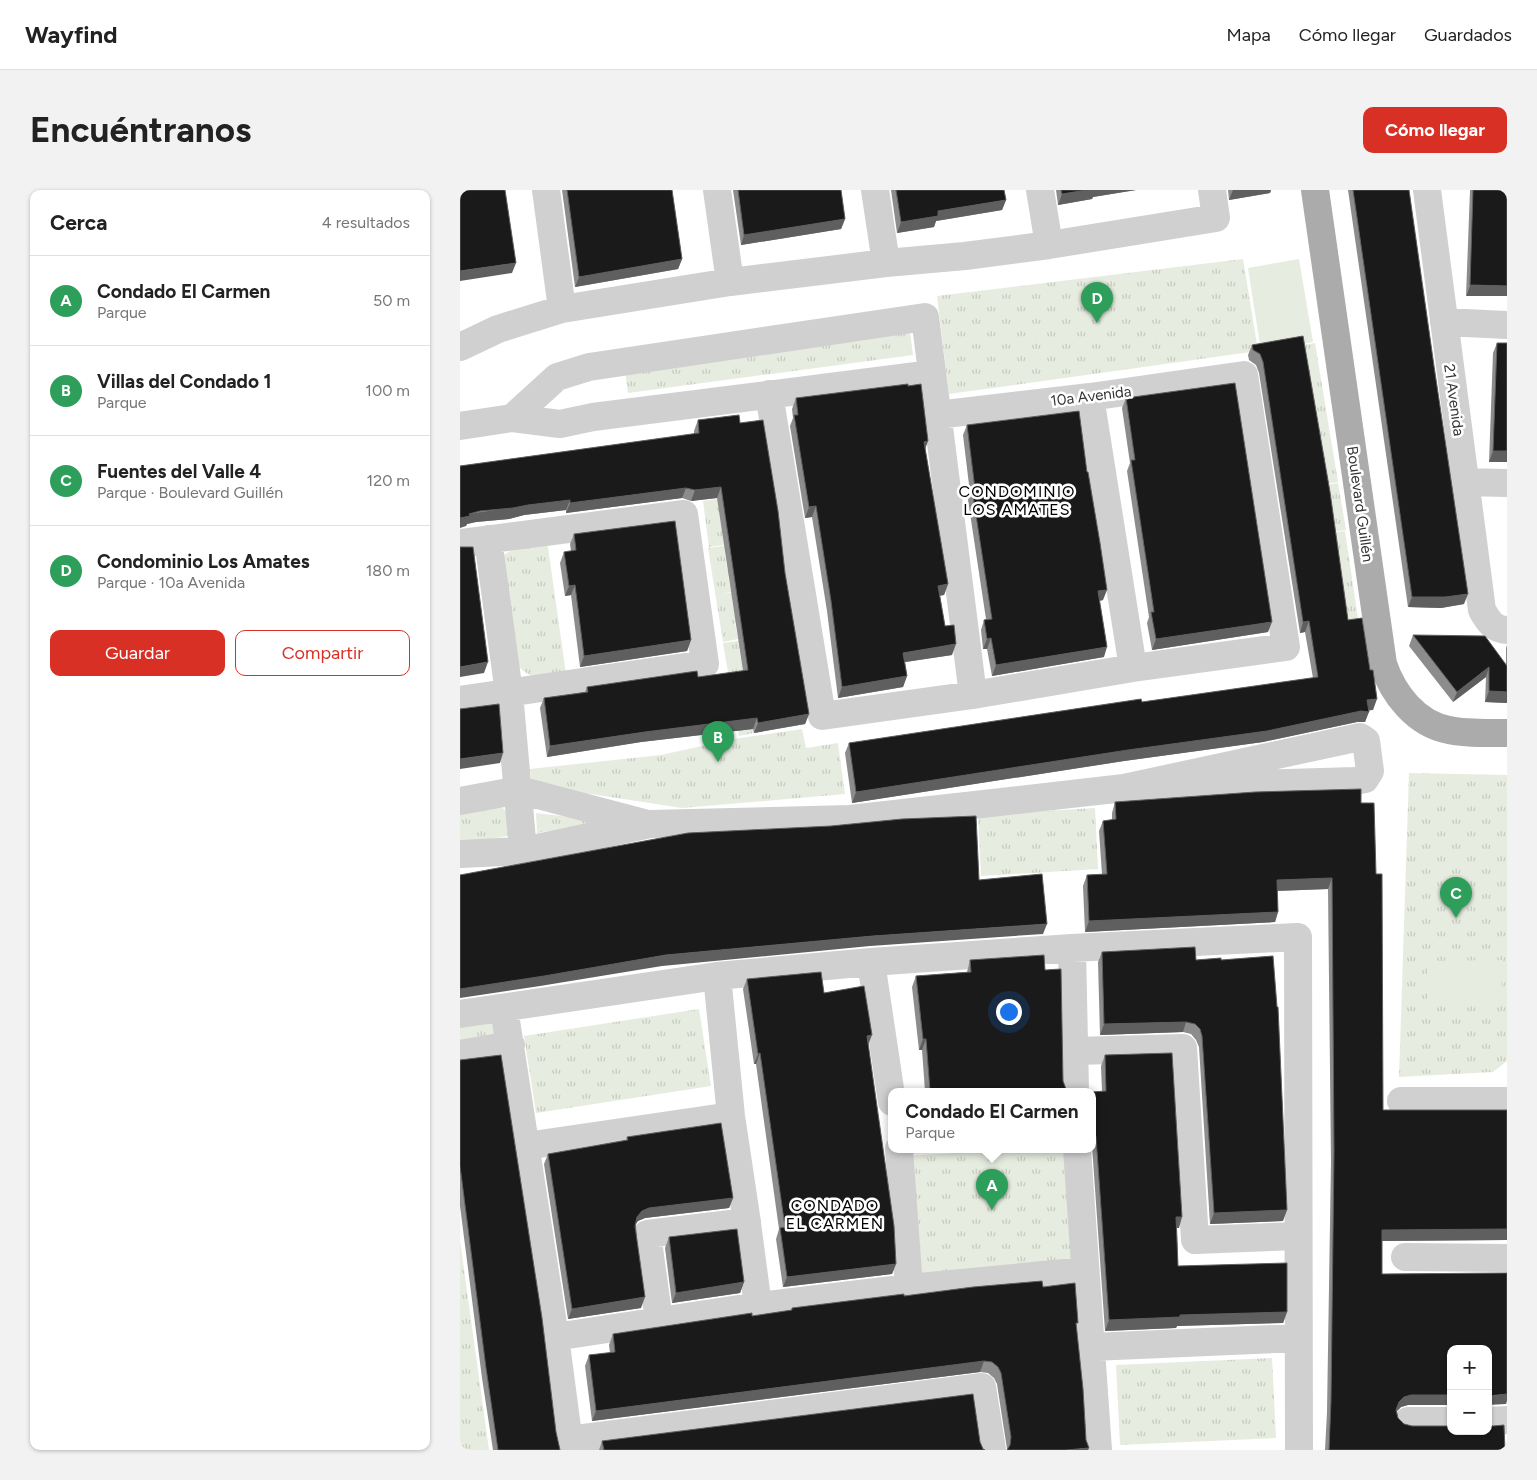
<!DOCTYPE html>
<html lang="es">
<meta charset="utf-8">
<style>
body{margin:0;font-family:Figtree,sans-serif;background:#f2f2f2;color:#222}
.controls{position:absolute;right:15px;bottom:15px;display:grid;overflow:hidden;border-radius:10px;box-shadow:0 1px 4px #0004}
.controls button{width:45px;height:45px;display:grid;place-items:center;padding:0;border:0;border-bottom:1px solid #e0e0e0;background:#fff;color:#222;font:25px sans-serif}
.you{position:absolute;left:548px;top:821px;width:18px;height:18px;margin:-12px;border:4px solid #fff;border-radius:50%;background:#1a73e8;box-shadow:0 0 0 8px #1a73e833}
.badge{display:grid;place-items:center;width:32px;height:32px;border-radius:50%;background:#d93025;color:#fff;font-size:16px;font-weight:700}
.pin{position:absolute;translate:-50% -41px;filter:drop-shadow(0 1px 2px #0008)}
.pin::after{content:'';position:absolute;top:26px;width:18px;height:15px;background:inherit;clip-path:polygon(0 0,100% 0,50% 100%)}
.popup{position:absolute;left:428px;top:898px;width:208px;height:65px;box-sizing:border-box;display:grid;place-content:center;border-radius:10px;background:#fff;filter:drop-shadow(0 1px 4px #0005);font-size:16px;white-space:nowrap;color:#767676}
.popup b{font-size:19px;color:#222}
.popup::after{content:'';position:absolute;left:50%;top:100%;margin-left:-10px;border:10px solid transparent;border-top-color:#fff}
.list{margin:0;padding:0;list-style:none}
h2{display:flex;justify-content:space-between;align-items:center;height:65px;margin:0;padding:0 20px;font-size:21px}
h2 small{font-size:16px;font-weight:400;color:#767676}
.list li{display:grid;grid-template-columns:32px 1fr auto;gap:15px;align-items:center;box-sizing:border-box;height:90px;padding:0 20px;border-top:1px solid #e0e0e0}
.list b{display:block;font-size:19px;white-space:nowrap}
.list p{margin:0;font-size:16px;white-space:nowrap;color:#767676}
.list em{font-size:16px;font-style:normal;color:#767676}
.actions{display:flex;gap:10px;padding:15px 20px}
.actions a{flex:1;padding:11px 0;border:1px solid #d93025;border-radius:10px;text-align:center;font-size:18px;color:#d93025}
.actions .main{background:#d93025;color:#fff}
.map{position:relative;flex:none;width:1047px;height:1260px;overflow:hidden;border-radius:10px}
header{display:flex;align-items:center;gap:30px;box-sizing:border-box;height:70px;padding:0 25px;background:#fff;border-bottom:1px solid #e0e0e0}
header strong{font-size:24px}
nav{display:flex;gap:28px;margin-inline-start:auto;font-size:18px}
.intro{display:flex;align-items:center;justify-content:space-between;box-sizing:border-box;height:120px;padding:0 30px}
h1{margin:0;font-size:35px}
.button{padding:12px 22px;border-radius:10px;background:#d93025;color:#fff;font-size:18px;font-weight:700}
main{display:flex;gap:30px;padding:0 30px}
aside{flex:1;background:#fff;border-radius:10px;box-shadow:0 1px 4px #0004}
.map>svg:first-child{display:block}
.grass{fill:url(#grass-tufts)}
.pitch{fill:#e6ecdf}
.lines{fill:none;stroke-linecap:round;stroke-linejoin:round}
.minor{stroke:#d0d0d0;stroke-width:28}
.major{stroke:#ababab;stroke-width:28}
.wall{fill:#8c8c8c}
.shaded-wall{fill:#5f5f5f}
.building{fill:#1a1a1a;stroke:#5f5f5f}
.labels{text-anchor:middle;stroke-width:5;stroke-linejoin:round;paint-order:stroke}
.street-label{font-size:15px;fill:#333;stroke:#fff}
.neighbourhood-label{font-size:16px;letter-spacing:1px;fill:#000;stroke:#fff}
</style>
<header>
<strong>Wayfind</strong>
<nav><a>Mapa</a><a>Cómo llegar</a><a>Guardados</a></nav>
</header>
<div class="intro"><h1>Encuéntranos</h1><a class="button">Cómo llegar</a></div>
<main>
<aside>
<h2>Cerca<small>4 resultados</small></h2>
<ul class="list">
<li><span class="badge" style="background:#2e9e5b">A</span><div><b>Condado El Carmen</b><p>Parque</p></div><em>50 m</em></li>
<li><span class="badge" style="background:#2e9e5b">B</span><div><b>Villas del Condado 1</b><p>Parque</p></div><em>100 m</em></li>
<li><span class="badge" style="background:#2e9e5b">C</span><div><b>Fuentes del Valle 4</b><p>Parque · Boulevard Guillén</p></div><em>120 m</em></li>
<li><span class="badge" style="background:#2e9e5b">D</span><div><b>Condominio Los Amates</b><p>Parque · 10a Avenida</p></div><em>180 m</em></li>
</ul>
<div class="actions"><a class="main">Guardar</a><a>Compartir</a></div>
</aside>
<div class="map">
<svg width="1047" height="1260" viewBox="0 0 1047 1260">
<defs>
<pattern id="grass-tufts" width="24" height="20" patternUnits="userSpaceOnUse" patternTransform="scale(1.25)"><rect width="24" height="20" fill="#e6ecdf"/><path d="M3 7l-1-3M5 7V3M7 7l1-3M15 17l-1-3M17 17v-4M19 17l1-3" fill="none" stroke="#c6cbc0"/></pattern>
</defs>
<rect width="100%" height="100%" fill="#fff"/>
<path class="grass" d="M 783,69 L 798,161 L 489,204 L 477,106 Z
M 450,142 L 453,165 L 168,203 L 165,181 Z
M 855,153 L 878,292 L 842,298 L 839,156 Z
M 878,293 L 886,340 L 850,345 L 863,296 Z
M 278,306 L 262,339 L 264,355 L 249,357 L 243,311 Z
M 885,341 L 899,435 L 863,440 L 870,343 Z
M 284,353 L 286,359 L 265,363 L 267,379 L 288,376 L 289,382 L 268,386 L 271,402 L 262,404 L 291,400 L 292,407 L 272,410 L 275,426 L 295,424 L 296,430 L 275,433 L 278,449 L 263,452 L 248,358 Z
M 86,354 L 88,357 L 106,484 C 85,487 75,493 58,476 L 42,370 L 45,364 L 52,360 Z
M 299,448 L 279,458 L 294,543 L 279,546 L 263,453 Z
M 342,539 L 346,558 L 378,553 L 385,604 L 222,618 L 72,595 L 70,579 L 201,565 L 274,549 Z
M 949,583 L 1047,585 L 1047,871 L 1033,882 L 939,887 Z
M 39,615 L 46,621 L 50,641 L 47,646 L 18,652 L 0,652 L 0,623 Z
M 635,618 L 638,679 L 521,686 L 518,625 Z
M 76,623 L 144,631 L 77,643 Z
M 44,818 L 51,855 L 0,864 L 0,824 Z
M 239,819 L 251,896 L 76,923 L 64,846 Z
M 556,959 L 607,959 L 615,1075 L 456,1086 L 448,966 Z
M 0,1050 L 29,1260 L 0,1260 Z
M 812,1168 L 816,1248 L 660,1255 L 656,1175 Z"/>
<path class="pitch" d="M 839,69 L 853,152 L 801,161 L 788,78 Z
M 1042,770 L 1041,811 L 968,811 L 968,771 Z"/>
<g class="lines">
<path class="minor" d="M 86,0 L 102,119
M 257,0 L 270,92
M 415,0 L 426,73
M 580,0 L 589,55
M 967,0 L 1022,420 C 1028,431 1034,440 1047,440
M 984,132 L 1047,135
M 0,157 L 38,139 L 102,119 L 270,92 L 426,73 L 505,66 L 589,55 L 756,28 L 752,0
M 309,204 L 362,526 L 513,505 L 673,478 L 826,457 L 784,185 L 630,207 L 477,225
M 630,207 L 673,478
M 52,228 L 97,187 L 129,177 L 465,127 L 513,505
M 0,236 L 52,228 L 100,234 L 133,227 L 472,184
M 1005,292 L 1047,293
M 28,349 L 49,503 L 63,661
M 0,353 L 224,324 L 245,474 L 0,510
M 0,611 L 59,600 L 184,633
M 0,664 L 63,661 L 190,634 L 390,629 L 664,598 L 895,591 L 905,589 L 910,581 L 906,551 L 900,547 L 664,598
M 612,758 L 615,901
M 411,772 L 432,912
M 257,786 L 271,926 L 286,1026 L 298,1116
M 44,818 L 95,1147 L 110,1260
M 0,824 L 257,786 L 411,772 L 612,758 L 838,747 L 839,1260
M 615,861 L 723,858 L 735,1050 L 838,1046
M 0,864 L 51,855
M 941,911 L 1047,911
M 66,956 L 271,926
M 439,959 L 449,1098
M 617,959 L 638,1260
M 945,1067 L 1047,1068
M 199,1131 L 187,1044 L 287,1032
M 95,1147 L 298,1116 L 449,1098 L 625,1081
M 632,1157 L 838,1148
M 948,1231 L 991,1231
M 1028,1231 L 1047,1230
M 108,1250 L 522,1197 L 532,1260"/>
<path class="major" d="M 855,0 L 923,474 C 933,504 956,534 989,540 C 1007,544 1028,543 1047,543"/>
</g>
<path class="wall" d="M 102,0 L 212,0 L 222,69 L 218,79 L 115,97 Z
M 273,0 L 381,0 L 385,29 L 381,39 L 281,55 Z
M 431,0 L 544,0 L 546,10 L 542,20 L 476,31 L 474,37 L 437,43 Z
M 596,0 L 676,0 L 633,7 L 632,9 L 598,15 Z
M 768,0 L 811,0 L 810,3 L 769,10 Z
M 888,0 L 949,0 L 1004,414 L 981,418 L 948,417 Z
M 1010,0 L 1047,0 L 1006,106 Z
M 843,146 L 888,430 L 913,520 L 909,520 L 905,532 L 897,532 L 803,552 L 664,571 L 392,613 L 385,563 L 389,553 L 853,488 L 845,442 L 840,443 L 799,183 L 796,175 L 789,170 L 788,165 L 792,155 Z
M 1037,153 L 1047,153 L 1047,272 L 1029,272 L 1033,163 Z
M 336,208 L 468,251 L 465,258 L 488,394 L 484,405 L 480,406 L 485,436 L 492,465 L 445,472 L 447,486 L 443,497 L 378,508 L 367,421 L 352,327 L 345,328 L 330,236 L 333,228 L 332,219 Z
M 666,208 L 808,442 L 692,460 L 687,433 L 689,427 L 667,281 L 670,273 L 662,218 Z
M 238,230 L 280,233 L 325,383 L 349,524 L 345,534 L 294,543 L 293,539 L 181,552 L 87,567 L 80,518 L 84,508 L 125,502 L 127,497 L 238,487 L 283,481 L 257,308 L 231,311 L 222,308 L 106,323 L 106,320 L 64,325 L 49,329 L 16,332 L 7,334 L 6,336 L 0,276 L 234,244 L 234,241 Z
M 507,235 L 643,410 L 639,411 L 644,467 L 532,486 L 527,459 L 523,459 L 521,440 L 524,430 L 526,429 L 508,310 L 510,303 L 503,245 Z
M 114,344 L 231,450 L 227,461 L 120,477 L 111,405 L 105,406 L 100,373 L 104,362 L 111,361 L 110,354 Z
M 953,445 L 1046,474 L 1046,458 L 1047,455 L 1047,513 L 1025,512 L 1026,487 L 993,512 L 949,456 Z
M 655,612 L 901,613 L 916,684 L 923,920 L 1047,1050 L 922,1051 L 922,1084 L 1047,1083 L 1047,1210 L 1046,1214 L 1028,1159 L 948,1215 L 941,1217 L 937,1221 L 938,1228 L 944,1234 L 1045,1260 L 865,1260 L 867,1222 L 871,971 L 868,699 L 817,701 L 818,722 L 815,732 L 625,742 L 623,696 L 627,685 L 642,684 L 639,641 L 643,631 L 652,630 L 652,623 Z
M 642,762 L 736,770 L 823,1031 L 750,1034 L 739,857 L 736,850 L 731,844 L 723,842 L 640,845 L 638,772 Z
M 510,770 L 585,780 L 603,891 L 606,899 L 609,901 L 465,901 L 462,860 L 459,860 L 452,797 L 456,786 L 507,782 Z
M 287,789 L 364,803 L 408,854 L 436,1074 L 432,1084 L 323,1097 L 316,1049 L 319,1039 L 296,874 L 294,874 L 283,799 Z
M 645,865 L 719,1038 L 717,1038 L 718,1076 L 827,1122 L 823,1133 L 717,1136 L 716,1138 L 645,1141 L 632,956 L 632,902 L 642,901 L 641,876 Z
M 0,870 L 96,1242 L 100,1260 L 33,1260 L 22,1188 L 0,1016 Z
M 167,947 L 273,1008 L 269,1018 L 185,1028 L 178,1031 L 176,1034 L 181,1118 L 108,1129 L 84,974 L 88,964 L 166,950 Z
M 209,1047 L 284,1092 L 280,1103 L 212,1113 L 205,1058 Z
M 583,1097 L 616,1138 L 626,1250 L 547,1259 L 537,1194 L 534,1188 L 528,1183 L 520,1182 L 132,1231 L 125,1176 L 129,1165 L 150,1163 L 149,1155 L 153,1144 L 331,1121 L 332,1118 L 444,1106 Z
M 142,1251 L 520,1252 L 523,1259 L 525,1260 L 139,1260 Z"/>
<path class="shaded-wall" d="M 627,0 L 676,0 L 633,7 L 632,9 L 598,15 L 602,4 Z
M 773,0 L 811,0 L 810,3 L 769,10 Z
M 546,10 L 542,20 L 476,31 L 474,37 L 437,43 L 441,32 L 478,21 Z
M 385,29 L 381,39 L 281,55 L 284,45 Z
M 222,69 L 218,79 L 115,97 L 119,87 Z
M 56,73 L 52,83 L 0,91 L 0,81 Z
M 1010,95 L 1047,96 L 1047,106 L 1006,106 Z
M 468,251 L 464,262 L 464,252 Z
M 1033,261 L 1047,261 L 1047,272 L 1029,272 Z
M 261,297 L 257,308 L 231,311 L 235,300 Z
M 226,298 L 222,308 L 106,323 L 110,313 Z
M 110,310 L 106,320 L 64,325 L 49,329 L 16,332 L 7,334 L 6,336 L 0,338 L 0,328 L 9,324 L 68,315 Z
M 356,316 L 352,327 L 345,328 L 349,317 Z
M 488,394 L 484,405 L 474,406 L 478,396 Z
M 115,395 L 111,405 L 105,406 L 109,396 Z
M 647,400 L 643,410 L 634,412 L 638,401 Z
M 1008,404 L 1004,414 L 981,418 L 948,417 L 952,407 Z
M 849,431 L 845,442 L 840,443 L 843,432 Z
M 812,432 L 808,442 L 692,460 L 696,449 Z
M 531,448 L 527,459 L 523,459 L 527,449 Z
M 231,450 L 227,461 L 120,477 L 124,466 Z
M 496,454 L 492,465 L 439,473 L 443,463 Z
M 647,457 L 644,467 L 532,486 L 536,475 Z
M 28,472 L 24,483 L 0,487 L 0,477 Z
M 1029,477 L 1026,487 L 993,512 L 997,502 Z
M 447,486 L 443,497 L 378,508 L 382,497 Z
M 1029,501 L 1047,502 L 1047,513 L 1025,512 Z
M 917,509 L 913,520 L 903,521 L 907,510 Z
M 901,521 L 909,522 L 905,532 L 897,532 L 803,552 L 664,571 L 392,613 L 396,602 Z
M 349,524 L 345,534 L 294,543 L 298,533 Z
M 297,528 L 293,539 L 181,552 L 87,567 L 90,556 L 185,542 Z
M 43,563 L 40,573 L 0,579 L 0,569 Z
M 872,688 L 868,699 L 813,701 L 817,690 Z
M 818,722 L 815,732 L 625,742 L 629,731 Z
M 587,734 L 583,744 L 410,756 L 202,776 L 80,796 L 0,808 L 0,799 L 2,798 L 206,765 L 413,746 Z
M 726,832 L 723,842 L 640,845 L 644,834 Z
M 412,845 L 408,855 L 407,846 Z
M 463,849 L 466,849 L 462,860 L 459,860 Z
M 300,863 L 296,874 L 294,874 L 298,864 Z
M 273,1008 L 269,1018 L 185,1028 L 178,1031 L 173,1038 L 177,1027 L 182,1021 L 189,1018 Z
M 827,1020 L 823,1031 L 750,1034 L 754,1023 Z
M 716,1027 L 722,1027 L 719,1038 L 712,1038 Z
M 1047,1039 L 1047,1050 L 919,1051 L 922,1040 Z
M 436,1074 L 432,1084 L 323,1097 L 327,1087 Z
M 284,1092 L 280,1103 L 212,1113 L 216,1103 Z
M 185,1107 L 181,1118 L 108,1129 L 112,1119 Z
M 827,1122 L 823,1133 L 717,1136 L 716,1138 L 645,1141 L 649,1130 L 720,1125 Z
M 524,1171 L 520,1182 L 132,1231 L 136,1221 Z
M 1047,1204 L 1047,1210 L 1046,1214 L 1028,1215 L 1028,1206 Z
M 951,1205 L 991,1205 L 991,1215 L 948,1215 L 941,1217 L 935,1223 L 939,1212 L 944,1207 Z
M 629,1258 L 628,1260 L 606,1260 Z"/>
<path class="building" d="M 0,0 L 45,0 L 56,73 L 0,81 Z
M 107,0 L 212,0 L 222,69 L 119,87 Z
M 278,0 L 381,0 L 385,29 L 284,45 Z
M 436,0 L 544,0 L 546,10 L 478,21 L 478,26 L 441,32 Z
M 601,0 L 627,0 L 602,4 Z
M 893,0 L 949,0 L 974,176 L 1008,404 L 985,407 L 952,407 Z
M 1013,0 L 1047,0 L 1047,96 L 1010,95 Z
M 843,146 L 870,302 L 888,430 L 902,428 L 910,480 L 913,480 L 917,509 L 907,510 L 909,522 L 901,521 L 807,541 L 668,560 L 396,602 L 389,553 L 681,509 L 682,512 L 858,487 L 849,431 L 843,432 L 803,172 L 800,164 L 793,160 L 792,155 Z
M 1037,153 L 1047,153 L 1047,261 L 1033,261 Z
M 775,193 L 812,432 L 696,449 L 691,422 L 694,422 L 671,270 L 675,270 L 666,208 Z
M 448,194 L 448,196 L 461,194 L 468,251 L 464,252 L 488,394 L 478,396 L 485,436 L 494,435 L 496,454 L 443,463 L 447,486 L 382,497 L 371,411 L 356,316 L 349,317 L 334,225 L 338,225 L 336,208 Z
M 619,221 L 627,282 L 628,282 L 640,353 L 647,400 L 638,401 L 647,457 L 536,475 L 531,448 L 527,449 L 524,430 L 532,429 L 531,423 L 512,299 L 515,299 L 507,235 Z
M 279,225 L 280,233 L 303,230 L 318,321 L 325,383 L 349,524 L 298,533 L 297,528 L 185,542 L 90,556 L 84,508 L 128,502 L 127,497 L 237,481 L 238,487 L 288,480 L 261,297 L 235,300 L 226,298 L 110,313 L 110,310 L 68,315 L 53,318 L 20,321 L 9,324 L 10,326 L 0,328 L 0,276 L 239,243 L 238,230 Z
M 215,331 L 231,450 L 124,466 L 115,395 L 109,396 L 104,362 L 116,360 L 114,344 Z
M 0,357 L 13,357 L 28,472 L 0,477 Z
M 953,445 L 1025,446 L 1047,476 L 1047,502 L 1029,501 L 1029,477 L 997,502 Z
M 39,514 L 43,563 L 0,569 L 0,519 Z
M 901,599 L 901,613 L 914,613 L 916,684 L 922,684 L 923,920 L 1047,920 L 1047,1039 L 922,1040 L 922,1084 L 1047,1083 L 1047,1204 L 1028,1206 L 1028,1159 L 991,1159 L 991,1205 L 951,1205 L 944,1207 L 939,1212 L 936,1220 L 938,1228 L 944,1234 L 952,1236 L 991,1236 L 991,1241 L 1028,1241 L 1028,1235 L 1033,1236 L 1044,1235 L 1045,1260 L 869,1260 L 871,1211 L 874,961 L 872,688 L 817,690 L 818,722 L 629,731 L 627,685 L 647,684 L 643,631 L 656,629 L 655,612 L 795,602 Z
M 516,626 L 519,690 L 582,684 L 587,734 L 413,746 L 206,765 L 84,786 L 0,799 L 0,685 L 228,643 L 371,636 L 442,629 Z
M 735,757 L 736,770 L 761,768 L 761,770 L 813,766 L 817,817 L 818,817 L 827,1020 L 754,1023 L 742,846 L 740,839 L 735,834 L 726,832 L 644,834 L 642,762 Z
M 584,765 L 585,780 L 601,779 L 603,891 L 606,899 L 609,901 L 470,901 L 466,849 L 463,849 L 456,786 L 511,782 L 510,770 Z
M 361,782 L 364,803 L 404,796 L 412,845 L 407,846 L 434,1036 L 436,1074 L 327,1087 L 320,1038 L 325,1037 L 300,863 L 298,864 L 287,789 Z
M 712,863 L 722,1027 L 716,1027 L 718,1076 L 827,1073 L 827,1122 L 720,1125 L 720,1127 L 649,1130 L 636,947 L 634,940 L 632,902 L 646,901 L 645,865 Z
M 41,865 L 82,1128 L 96,1242 L 100,1260 L 38,1260 L 26,1178 L 0,976 L 0,870 Z
M 261,933 L 273,1008 L 189,1018 L 182,1021 L 177,1027 L 175,1036 L 185,1107 L 112,1119 L 88,964 L 168,950 L 167,947 Z
M 277,1039 L 284,1092 L 216,1103 L 209,1047 Z
M 582,1091 L 583,1097 L 615,1093 L 618,1133 L 616,1133 L 623,1199 L 626,1250 L 629,1258 L 606,1260 L 547,1260 L 550,1255 L 551,1247 L 541,1183 L 538,1177 L 532,1172 L 524,1171 L 136,1221 L 129,1165 L 155,1162 L 153,1144 L 292,1123 L 292,1126 L 332,1120 L 332,1118 L 444,1104 L 444,1106 L 513,1097 Z
M 513,1204 L 520,1252 L 523,1259 L 525,1260 L 144,1260 L 142,1251 Z"/>
<g class="labels">
<g class="street-label">
<text transform="translate(631 206) rotate(-7)" y="5">10a Avenida</text>
<text transform="translate(994 210) rotate(82)" y="5">21 Avenida</text>
<text transform="translate(900 314) rotate(82)" y="5">Boulevard Guillén</text>
</g>
<g class="neighbourhood-label">
<text x="557" y="307">CONDOMINIO<tspan x="557" dy="18">LOS AMATES</tspan></text>
<text x="375" y="1021">CONDADO<tspan x="375" dy="18">EL CARMEN</tspan></text>
</g>
</g>
</svg>
<div class="controls">
<button>+</button>
<button>−</button>
</div>
<div class="you"></div>
<div class="pin badge" style="left:532px;top:1020px;background:#2e9e5b">A</div>
<div class="popup"><b>Condado El Carmen</b>Parque</div>
<div class="pin badge" style="left:258px;top:572px;background:#2e9e5b">B</div>
<div class="pin badge" style="left:996px;top:728px;background:#2e9e5b">C</div>
<div class="pin badge" style="left:637px;top:133px;background:#2e9e5b">D</div>
</div>
</main>
